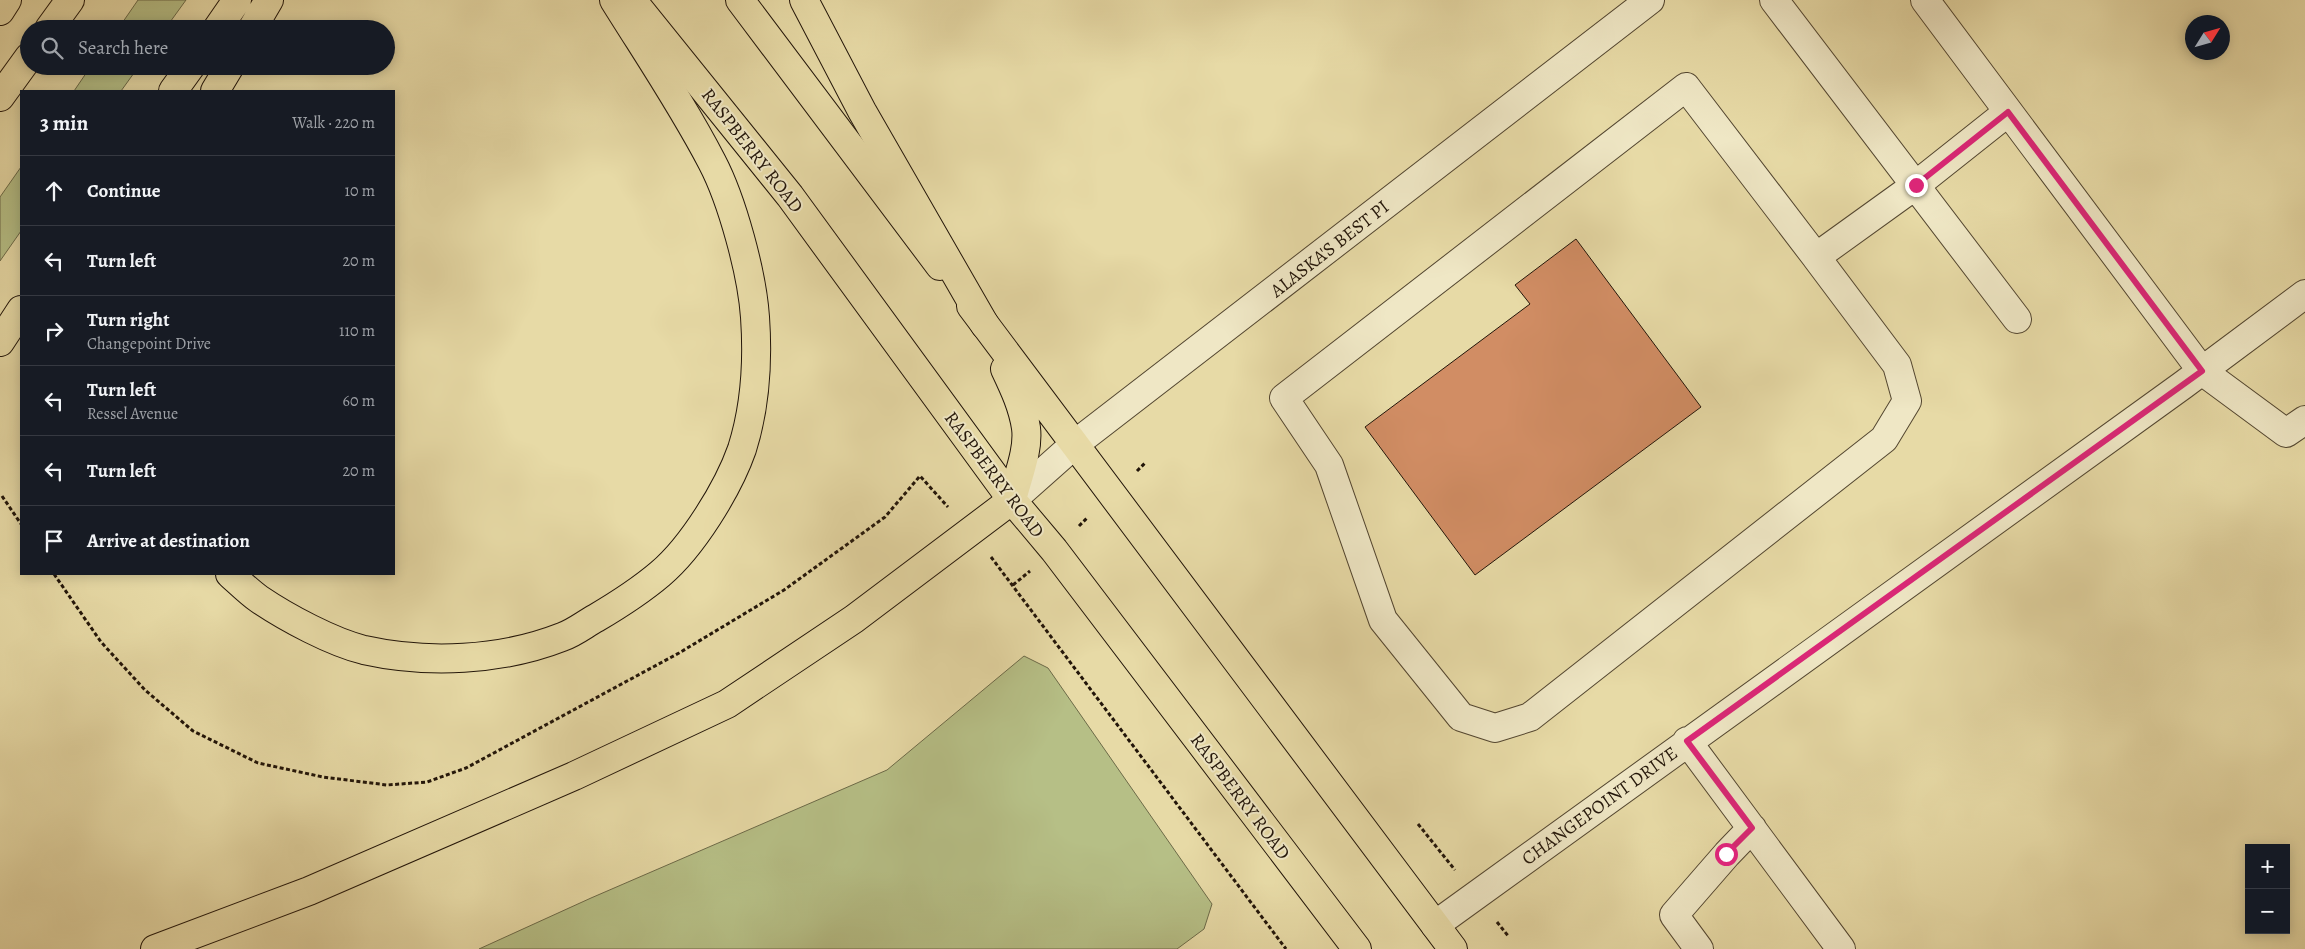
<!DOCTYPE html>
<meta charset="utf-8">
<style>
body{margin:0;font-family:Alegreya,serif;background:#20242c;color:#f1f3f6}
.controls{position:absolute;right:15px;bottom:15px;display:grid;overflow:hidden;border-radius:0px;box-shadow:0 2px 12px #0003}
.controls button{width:45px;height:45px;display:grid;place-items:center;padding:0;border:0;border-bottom:1px solid #363941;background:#171b24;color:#f1f3f6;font:25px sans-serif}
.compass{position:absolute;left:2185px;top:15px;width:45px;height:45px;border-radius:50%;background:#171b24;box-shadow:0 2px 12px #0003;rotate:53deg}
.stop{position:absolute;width:15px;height:15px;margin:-11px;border:4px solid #db2777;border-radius:50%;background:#fff}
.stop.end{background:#db2777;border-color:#fff;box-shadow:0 1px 5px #0008}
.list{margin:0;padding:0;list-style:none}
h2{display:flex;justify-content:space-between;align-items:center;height:65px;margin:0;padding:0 20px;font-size:21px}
h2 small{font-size:16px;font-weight:400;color:#9ea1a6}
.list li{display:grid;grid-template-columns:32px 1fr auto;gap:15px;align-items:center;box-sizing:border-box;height:70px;padding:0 20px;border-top:1px solid #363941}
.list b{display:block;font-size:19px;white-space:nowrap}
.list p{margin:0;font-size:16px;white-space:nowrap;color:#9ea1a6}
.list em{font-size:16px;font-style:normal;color:#9ea1a6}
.icon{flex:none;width:28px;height:28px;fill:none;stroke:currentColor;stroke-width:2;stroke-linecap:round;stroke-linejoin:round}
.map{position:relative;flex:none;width:2305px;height:949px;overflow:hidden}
.search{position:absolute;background:#171b24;box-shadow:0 2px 12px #0003;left:20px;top:20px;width:375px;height:55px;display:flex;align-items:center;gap:12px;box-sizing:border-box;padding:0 18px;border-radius:28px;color:#9ea1a6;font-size:19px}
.panel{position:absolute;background:#171b24;box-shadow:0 2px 12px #0003;left:20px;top:90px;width:375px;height:485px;border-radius:0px}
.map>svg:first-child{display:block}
.green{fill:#b6bf86;stroke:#6c6a48}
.building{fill:#d18d64;stroke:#221509}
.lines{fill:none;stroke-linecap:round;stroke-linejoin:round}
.minor-casing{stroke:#534630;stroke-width:30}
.major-casing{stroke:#221509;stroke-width:30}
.highway-casing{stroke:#221509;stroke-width:30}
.path{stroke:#221509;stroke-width:3;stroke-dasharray:4 2.5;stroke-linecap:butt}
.minor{stroke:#efe7c5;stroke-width:28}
.major{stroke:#e7daa6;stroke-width:28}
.highway{stroke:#e7daa6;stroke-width:28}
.route{stroke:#db2777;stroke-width:6}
.labels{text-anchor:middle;stroke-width:4;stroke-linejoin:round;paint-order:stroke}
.street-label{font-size:19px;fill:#221509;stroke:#efe7c5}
</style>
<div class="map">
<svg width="2305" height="949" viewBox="0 0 2305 949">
<rect width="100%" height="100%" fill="#e7daa6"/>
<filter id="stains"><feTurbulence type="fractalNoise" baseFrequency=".004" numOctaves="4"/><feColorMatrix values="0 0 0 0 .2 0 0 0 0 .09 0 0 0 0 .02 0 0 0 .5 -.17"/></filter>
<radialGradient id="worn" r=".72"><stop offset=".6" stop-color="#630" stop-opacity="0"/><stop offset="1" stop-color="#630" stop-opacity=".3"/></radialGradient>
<path class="green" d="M 138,0 L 186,0 L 165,29 L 118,29 Z
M 91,66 L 139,66 L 121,91 L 74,91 Z
M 21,167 L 21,231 L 0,261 L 0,197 Z
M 1024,656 L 1048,668 L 1212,904 L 1204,929 L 1177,949 L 479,949 L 591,898 L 887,770 Z"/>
<path class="building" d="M 1576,239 L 1701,407 L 1475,575 L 1365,427 L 1530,304 L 1515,285 Z"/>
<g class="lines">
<defs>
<path id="minor" d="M 1774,0 L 2017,319
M 1925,0 L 2202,371 L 2286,433 L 2305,420
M 1816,257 L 1897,365 L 1907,401 L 1884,439 L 1530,717 L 1495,728 L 1461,717 L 1383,620 L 1329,465 L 1284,398 L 1686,87 L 1816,257 L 1916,185 L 2008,112
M 1012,500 L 1075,444 L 1650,0
M 1687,741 L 1841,949
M 1435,925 L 2183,385 L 2305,294
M 1699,949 L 1674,915 L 1727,854 L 1752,828"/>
<path id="major" d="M 632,0 L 790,196 L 1012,500 L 1054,550 L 1357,949
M 740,0 L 940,266
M 971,306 L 1453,949
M 1005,369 C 1014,388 1023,407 1026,428 C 1029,451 1017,478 1012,500"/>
<path id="highway" d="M 804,0 L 862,111 L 985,325
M 0,11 L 7,0
M 49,29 L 70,0
M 217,29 L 237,0
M 252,29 L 269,0
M 173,91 L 191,66
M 215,91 L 230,66
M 0,97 L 29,57
M 0,342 L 21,310
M 230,574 C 239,582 249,592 259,599 C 287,618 332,642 364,650 C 427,664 501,661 562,637 C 574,633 585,624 596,618 C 618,605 640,591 660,574 C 692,547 728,489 742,449 C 755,408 758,360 755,317 C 752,273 732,200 712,162 C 683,106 647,53 614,0
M 155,949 L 309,891 L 574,776 L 727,704 L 854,619 L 1012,500"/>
</defs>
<use href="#minor" class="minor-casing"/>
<use href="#major" class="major-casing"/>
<use href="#highway" class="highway-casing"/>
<path class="path" d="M 1137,471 L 1145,463
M 2,496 L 21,524
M 1079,526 L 1088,517
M 991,557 L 1286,949
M 54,574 L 101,642 L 145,690 L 193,731 L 258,763 L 323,777 L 387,785 L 427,782 L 466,768 L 679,653 L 784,590 L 885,517 L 920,476 L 948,507
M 1013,585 L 1030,571
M 1418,824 L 1455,870
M 1497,922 L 1509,937"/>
<use href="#minor" class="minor"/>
<use href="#major" class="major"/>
<use href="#highway" class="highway"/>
</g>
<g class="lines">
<path class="route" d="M 1726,854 L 1752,828 L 1687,741 L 2202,371 L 2008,112 L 1916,185"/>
</g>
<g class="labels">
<g class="street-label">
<text transform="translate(753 150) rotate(52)" y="7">RASPBERRY ROAD</text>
<text transform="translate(1329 248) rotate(-38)" y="7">ALASKA'S BEST PI</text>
<text transform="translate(995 474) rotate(53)" y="7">RASPBERRY ROAD</text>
<text transform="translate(1241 796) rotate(53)" y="7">RASPBERRY ROAD</text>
<text transform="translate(1599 805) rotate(-36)" y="7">CHANGEPOINT DRIVE</text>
</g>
</g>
<rect width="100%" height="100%" filter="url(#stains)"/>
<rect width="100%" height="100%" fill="url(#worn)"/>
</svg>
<div class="controls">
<button>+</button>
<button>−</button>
</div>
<svg class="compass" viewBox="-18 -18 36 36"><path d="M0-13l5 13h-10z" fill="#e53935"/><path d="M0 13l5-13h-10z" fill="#9ea1a6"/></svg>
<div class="stop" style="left:1726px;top:854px"></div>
<div class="stop end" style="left:1916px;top:185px"></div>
<div class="search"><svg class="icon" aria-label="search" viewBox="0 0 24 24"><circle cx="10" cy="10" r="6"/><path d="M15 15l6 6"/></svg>Search here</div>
<section class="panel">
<h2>3 min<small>Walk · 220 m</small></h2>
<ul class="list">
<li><svg class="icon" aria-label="ahead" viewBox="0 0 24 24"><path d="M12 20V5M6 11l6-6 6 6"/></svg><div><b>Continue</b></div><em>10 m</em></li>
<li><svg class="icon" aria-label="left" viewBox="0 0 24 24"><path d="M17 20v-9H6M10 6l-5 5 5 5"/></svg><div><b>Turn left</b></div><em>20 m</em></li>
<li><svg class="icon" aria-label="right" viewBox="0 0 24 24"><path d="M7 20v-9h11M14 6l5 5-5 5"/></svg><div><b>Turn right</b><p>Changepoint Drive</p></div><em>110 m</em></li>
<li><svg class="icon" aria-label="left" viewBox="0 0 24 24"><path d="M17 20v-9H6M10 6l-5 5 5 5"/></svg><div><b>Turn left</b><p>Ressel Avenue</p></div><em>60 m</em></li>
<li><svg class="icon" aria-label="left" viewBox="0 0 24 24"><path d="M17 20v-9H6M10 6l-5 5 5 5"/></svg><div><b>Turn left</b></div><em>20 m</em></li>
<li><svg class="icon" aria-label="arrive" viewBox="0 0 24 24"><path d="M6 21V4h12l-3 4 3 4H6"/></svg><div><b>Arrive at destination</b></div></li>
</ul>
</section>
</div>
